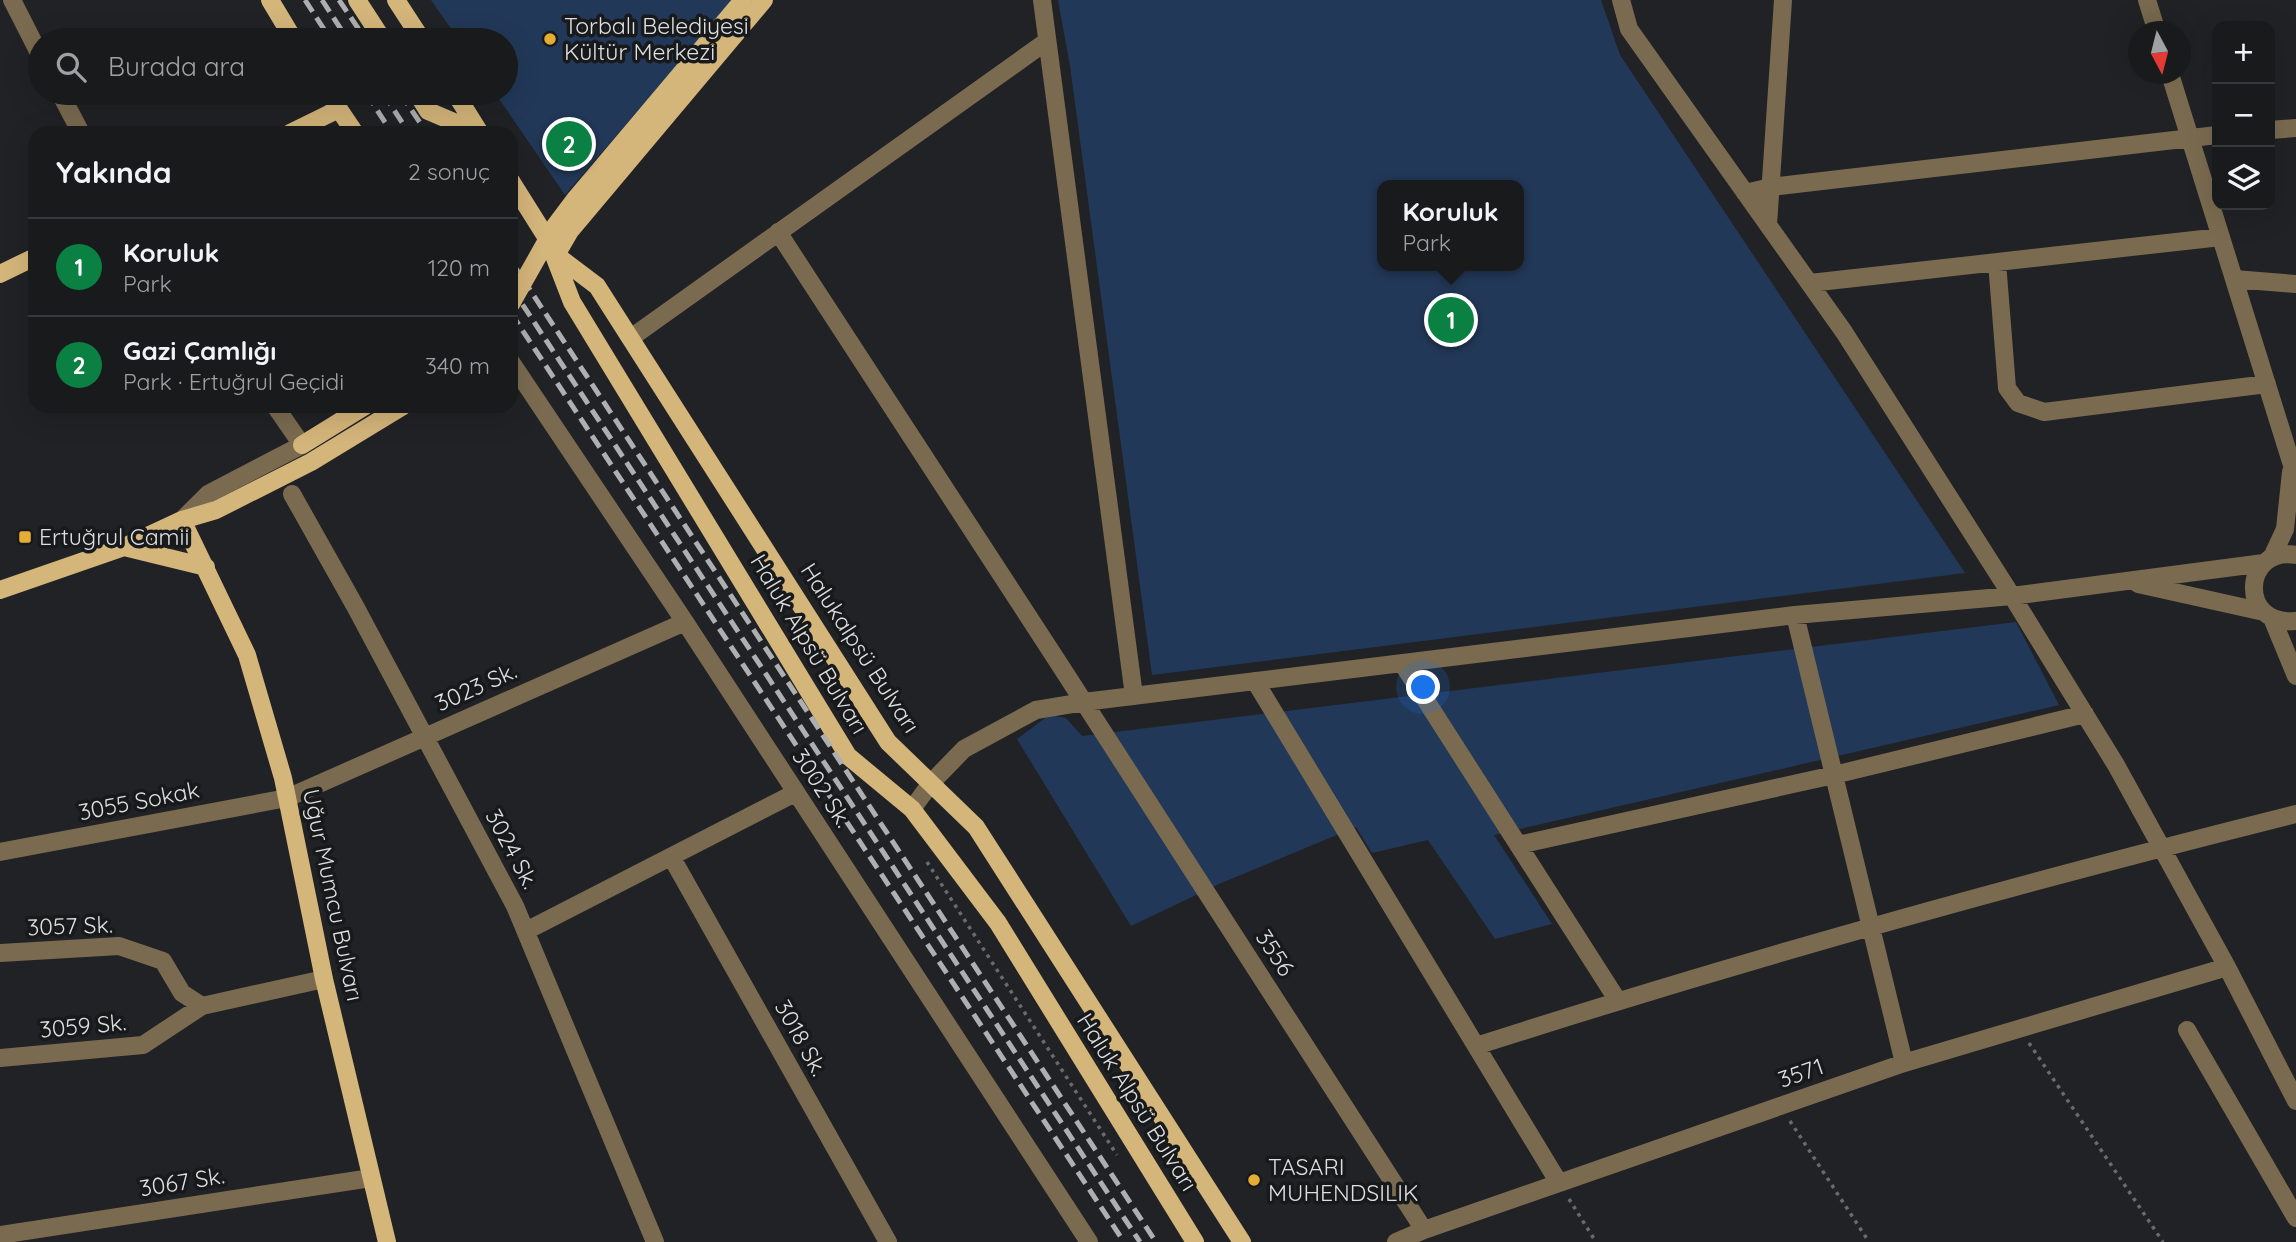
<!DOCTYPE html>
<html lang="tr">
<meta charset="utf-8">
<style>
body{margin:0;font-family:Quicksand,sans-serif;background:#262729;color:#f1f3f6}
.controls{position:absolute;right:21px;top:21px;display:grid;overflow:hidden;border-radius:14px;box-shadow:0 7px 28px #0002}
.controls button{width:63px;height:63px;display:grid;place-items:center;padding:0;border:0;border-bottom:2px solid #37383b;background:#191a1c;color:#f1f3f6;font:35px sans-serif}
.compass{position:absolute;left:2128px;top:21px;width:63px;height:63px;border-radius:50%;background:#191a1c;box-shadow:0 7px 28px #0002;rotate:173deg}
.you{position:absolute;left:1424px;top:688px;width:24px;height:24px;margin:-18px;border:5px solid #fff;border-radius:50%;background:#1a73e8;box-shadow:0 0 0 10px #1a73e833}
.badge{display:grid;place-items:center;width:46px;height:46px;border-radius:50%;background:#0b8043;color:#fff;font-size:23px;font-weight:700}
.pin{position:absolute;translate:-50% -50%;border:4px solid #fff;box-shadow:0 2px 7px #0006}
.popup{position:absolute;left:1377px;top:180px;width:147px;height:91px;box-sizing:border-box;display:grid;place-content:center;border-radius:14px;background:#191a1c;filter:drop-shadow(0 2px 5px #0005);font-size:23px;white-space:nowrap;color:#9fa1a3}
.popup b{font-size:26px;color:#f1f3f6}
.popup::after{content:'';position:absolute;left:50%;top:100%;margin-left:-14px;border:14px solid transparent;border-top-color:#191a1c}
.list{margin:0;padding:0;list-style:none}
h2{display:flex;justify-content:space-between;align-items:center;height:91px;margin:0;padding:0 28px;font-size:30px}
h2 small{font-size:23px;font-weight:400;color:#9fa1a3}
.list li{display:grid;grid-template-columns:46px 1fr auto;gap:21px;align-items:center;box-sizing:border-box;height:98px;padding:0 28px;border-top:2px solid #37383b}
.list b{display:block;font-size:26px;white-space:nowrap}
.list p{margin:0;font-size:23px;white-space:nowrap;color:#9fa1a3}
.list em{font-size:23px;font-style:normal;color:#9fa1a3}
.icon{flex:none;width:38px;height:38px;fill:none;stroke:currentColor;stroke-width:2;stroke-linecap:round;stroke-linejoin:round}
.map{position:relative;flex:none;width:2296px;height:1242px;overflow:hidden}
.search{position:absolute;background:#191a1c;box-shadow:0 7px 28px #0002;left:28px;top:28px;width:490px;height:77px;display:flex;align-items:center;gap:18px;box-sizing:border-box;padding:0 24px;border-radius:38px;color:#9fa1a3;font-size:26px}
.panel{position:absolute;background:#191a1c;box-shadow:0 7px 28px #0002;left:28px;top:126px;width:490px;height:287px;border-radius:21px}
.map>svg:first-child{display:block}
.green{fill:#223858;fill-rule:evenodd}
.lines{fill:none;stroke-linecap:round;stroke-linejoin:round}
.path{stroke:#6a6b6e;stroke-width:3.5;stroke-dasharray:3.5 5;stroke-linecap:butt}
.minor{stroke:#7a6b50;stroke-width:18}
.major{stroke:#d4b57a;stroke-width:18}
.rail{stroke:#aeafb1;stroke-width:5;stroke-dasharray:14 7;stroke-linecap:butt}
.major-bridge{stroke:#d4b57a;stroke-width:18}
.poi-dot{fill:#e4ae35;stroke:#18191b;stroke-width:2.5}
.labels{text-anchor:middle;stroke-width:7;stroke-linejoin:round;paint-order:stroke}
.poi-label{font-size:23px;fill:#dedfe1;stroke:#18191b;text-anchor:start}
.street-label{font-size:23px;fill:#dedfe1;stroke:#18191b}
</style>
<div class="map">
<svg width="2296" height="1242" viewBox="0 0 2296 1242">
<rect width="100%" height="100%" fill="#212225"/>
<path class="green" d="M 431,0 L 733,0 L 565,195 L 495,93 L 506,93 L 506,40 L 459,40 Z
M 1058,0 L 1601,0 L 1620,55 L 1965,573 L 1152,675 L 1070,66 ZM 1383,185 L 1519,185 L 1519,266 L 1383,266 Z
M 2016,622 L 2059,705 L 1494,835 L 1552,924 L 1495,939 L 1428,840 L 1372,853 L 1356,827 L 1219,884 L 1131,926 L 1017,739 L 1049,715 L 1066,718 L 1082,736 Z"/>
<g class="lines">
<path class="path" d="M 927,862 L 1117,1155
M 2029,1043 L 2163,1242
M 1790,1121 L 1869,1242
M 1569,1199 L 1596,1242"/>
<path class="minor" d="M 12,0 L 40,55
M 1042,0 L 1134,696
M 1621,0 L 1629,29 L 1844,332 L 2012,596 L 2116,765 L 2227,967 L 2296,1101
M 2147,0 L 2157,32
M 2170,74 L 2292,465 L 2296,486
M 60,93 L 81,133
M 2270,130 L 2296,128
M 1745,193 L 1771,187 L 2217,135
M 1768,225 L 1783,0
M 778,232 L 1058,662 L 1424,1230
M 1997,262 L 2007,388 L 2018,403 L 2044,412 L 2267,384
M 2234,279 L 2296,284
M 1810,283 L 2221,237
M 632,337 L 1047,41
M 511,362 L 685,622 L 1089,1242
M 292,494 L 355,606 L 515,906 L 655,1242
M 182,520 L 208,494 L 302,445 L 275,406
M 2296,555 C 2243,545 2237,627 2296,621
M 2272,557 L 2285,529 L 2291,472
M 2138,584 L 2264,612
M 1795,615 L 1904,1063
M 2272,618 L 2296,676
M 1402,663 L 1618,1001
M 1255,681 L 1559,1183
M 912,809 L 931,783 L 964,749 L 1036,710 L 1084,702 L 1795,615 L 2012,596 L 2264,563
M 1518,845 L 1834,775 L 2085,714
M 0,852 L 287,798 L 685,622
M 672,858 L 888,1242
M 526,931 L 795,793
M 0,953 L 119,946 L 163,961 L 182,993 L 202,1006
M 2187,1030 L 2296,1218
M 1476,1046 C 1747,959 2020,883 2296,814
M 0,1058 L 143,1045 L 202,1006 L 324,979
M 0,1235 L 371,1178
M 1396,1242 L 1424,1230 L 1904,1063 L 2227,967"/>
<path class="major" d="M 270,0 L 294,40
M 357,0 L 383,40
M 396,0 L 422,40
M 328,93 L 355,133
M 417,93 L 428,111 L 480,133
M 455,93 L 480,133
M 290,133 L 339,109
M 511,181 L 548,240 L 572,302 L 848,756 L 912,809 L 998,923 L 1195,1242
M 556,255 L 597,286 L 888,742 L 976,827 L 1242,1242
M 556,255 L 570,231 L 764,0
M 0,274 L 35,257
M 302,445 L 365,406
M 182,520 L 247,655 L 283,778 L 324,979 L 387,1242
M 124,547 L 206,567
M 0,590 L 124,547 L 182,520 L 216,510 L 311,462 L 403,406"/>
<path class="rail" d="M 305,0 L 331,40
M 322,0 L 348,40
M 339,0 L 366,40
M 366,93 L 392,133
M 383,93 L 409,133
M 400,93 L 427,133
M 511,261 L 1156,1242
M 511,287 L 1140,1242
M 511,313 L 1124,1242"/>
<path class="major-bridge" d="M 511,304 L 555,226 L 576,198 L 743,0"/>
</g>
<g class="poi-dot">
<circle cx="550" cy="39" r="7"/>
<rect x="18" y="530" width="14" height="14" rx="3.5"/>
<circle cx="1254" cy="1180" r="7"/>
</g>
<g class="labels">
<g class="poi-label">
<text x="564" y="34">Torbalı Belediyesi<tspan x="564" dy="26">Kültür Merkezi</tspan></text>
<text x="39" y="545">Ertuğrul Camii</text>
<text x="1268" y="1175">TASARI<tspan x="1268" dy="26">MUHENDSILIK</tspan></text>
</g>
<g class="street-label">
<text transform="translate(809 644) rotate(59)" y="8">Haluk Alpsü Bulvarı</text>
<text transform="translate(860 648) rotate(57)" y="8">Halukalpsü Bulvarı</text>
<text transform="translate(476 687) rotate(-24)" y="8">3023 Sk.</text>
<text transform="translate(822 788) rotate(57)" y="8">3002 Sk.</text>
<text transform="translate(139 801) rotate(-11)" y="8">3055 Sokak</text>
<text transform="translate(512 849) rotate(62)" y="8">3024 Sk.</text>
<text transform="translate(333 895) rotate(78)" y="8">Uğur Mumcu Bulvarı</text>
<text transform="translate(70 926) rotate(-2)" y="8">3057 Sk.</text>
<text transform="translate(1275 953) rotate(57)" y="8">3556</text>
<text transform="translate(83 1026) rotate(-5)" y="8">3059 Sk.</text>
<text transform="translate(801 1038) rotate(61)" y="8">3018 Sk.</text>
<text transform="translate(1801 1073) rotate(-19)" y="8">3571</text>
<text transform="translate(1137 1102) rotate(58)" y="8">Haluk Alpsü Bulvarı</text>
<text transform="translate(182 1182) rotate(-9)" y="8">3067 Sk.</text>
</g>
</g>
</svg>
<div class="controls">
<button>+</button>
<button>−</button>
<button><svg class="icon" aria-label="layers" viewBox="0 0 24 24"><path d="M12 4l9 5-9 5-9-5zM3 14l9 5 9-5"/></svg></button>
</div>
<svg class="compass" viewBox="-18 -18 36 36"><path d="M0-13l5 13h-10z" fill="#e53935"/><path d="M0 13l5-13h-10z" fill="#9fa1a3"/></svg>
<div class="you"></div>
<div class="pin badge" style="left:1451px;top:320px">1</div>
<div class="popup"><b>Koruluk</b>Park</div>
<div class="pin badge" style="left:569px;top:144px">2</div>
<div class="search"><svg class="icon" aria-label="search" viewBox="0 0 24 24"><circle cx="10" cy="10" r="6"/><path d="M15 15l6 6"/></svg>Burada ara</div>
<section class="panel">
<h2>Yakında<small>2 sonuç</small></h2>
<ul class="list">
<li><span class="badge">1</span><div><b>Koruluk</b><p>Park</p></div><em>120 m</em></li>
<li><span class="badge">2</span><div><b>Gazi Çamlığı</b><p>Park · Ertuğrul Geçidi</p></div><em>340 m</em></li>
</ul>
</section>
</div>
